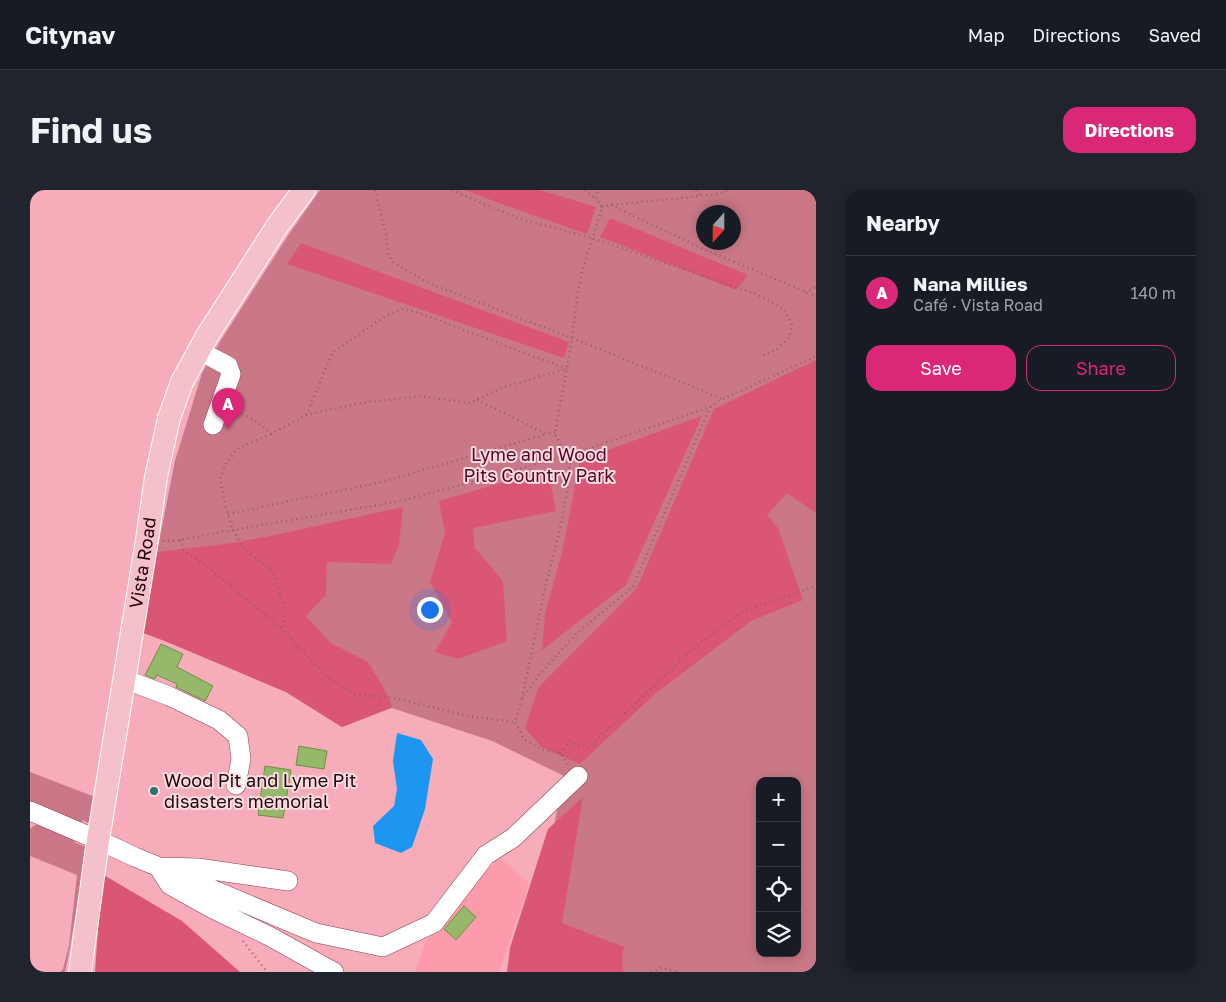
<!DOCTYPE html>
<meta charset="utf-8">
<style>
body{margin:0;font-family:"Golos Text",sans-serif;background:#20242c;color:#f1f3f6}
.controls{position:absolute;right:15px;bottom:15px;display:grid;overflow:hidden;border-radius:10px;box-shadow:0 2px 12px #0003}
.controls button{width:45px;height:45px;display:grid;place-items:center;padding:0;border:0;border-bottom:1px solid #363941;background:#171b24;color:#f1f3f6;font:25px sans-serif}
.compass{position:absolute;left:666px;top:15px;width:45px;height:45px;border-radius:50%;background:#171b24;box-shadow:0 2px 12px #0003;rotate:201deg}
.you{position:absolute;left:399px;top:419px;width:18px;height:18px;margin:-12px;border:4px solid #fff;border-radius:50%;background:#1a73e8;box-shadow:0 0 0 8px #1a73e833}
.badge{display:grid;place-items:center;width:32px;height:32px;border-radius:50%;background:#db2777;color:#fff;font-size:16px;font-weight:700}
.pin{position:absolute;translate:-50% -41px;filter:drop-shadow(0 1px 2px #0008)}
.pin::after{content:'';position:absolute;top:26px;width:18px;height:15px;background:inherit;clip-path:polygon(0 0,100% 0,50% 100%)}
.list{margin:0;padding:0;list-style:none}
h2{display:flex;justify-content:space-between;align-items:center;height:65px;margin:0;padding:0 20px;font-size:21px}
h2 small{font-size:16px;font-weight:400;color:#9ea1a6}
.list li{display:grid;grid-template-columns:32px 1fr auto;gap:15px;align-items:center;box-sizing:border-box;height:75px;padding:0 20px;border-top:1px solid #363941}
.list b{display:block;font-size:19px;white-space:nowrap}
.list p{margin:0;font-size:16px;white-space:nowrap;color:#9ea1a6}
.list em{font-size:16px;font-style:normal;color:#9ea1a6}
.actions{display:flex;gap:10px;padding:15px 20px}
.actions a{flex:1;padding:11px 0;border:1px solid #db2777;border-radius:15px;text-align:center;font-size:18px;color:#db2777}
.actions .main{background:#db2777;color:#fff}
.icon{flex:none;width:28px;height:28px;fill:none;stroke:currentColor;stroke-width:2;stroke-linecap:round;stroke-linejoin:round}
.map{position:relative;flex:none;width:786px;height:782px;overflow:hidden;border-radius:15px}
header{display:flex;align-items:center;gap:30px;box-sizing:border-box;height:70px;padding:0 25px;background:#171b24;border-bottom:1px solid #363941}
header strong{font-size:24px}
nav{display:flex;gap:28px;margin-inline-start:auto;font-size:18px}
.intro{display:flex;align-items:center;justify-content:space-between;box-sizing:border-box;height:120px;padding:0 30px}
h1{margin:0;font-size:35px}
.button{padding:12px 22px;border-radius:15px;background:#db2777;color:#fff;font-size:18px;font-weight:700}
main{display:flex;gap:30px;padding:0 30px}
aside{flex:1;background:#171b24;border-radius:15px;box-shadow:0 2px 12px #0003}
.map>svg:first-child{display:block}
.built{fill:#fd9aac}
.green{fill:#ca7887;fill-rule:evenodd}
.forest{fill:#db5575}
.water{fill:#1d96f2}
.building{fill:#95b86b;stroke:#6e8f43}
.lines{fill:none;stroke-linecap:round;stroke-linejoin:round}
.minor-casing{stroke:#8d3d4e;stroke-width:20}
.major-casing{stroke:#fff;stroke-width:24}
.path{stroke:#945e68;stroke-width:2.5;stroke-dasharray:1 4;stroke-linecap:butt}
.minor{stroke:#fff;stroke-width:19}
.major{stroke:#f4c1ca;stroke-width:22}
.poi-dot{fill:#2a736e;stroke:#fadde1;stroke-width:2}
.labels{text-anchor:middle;stroke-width:4;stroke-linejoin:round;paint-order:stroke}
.park-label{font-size:18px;fill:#5c0323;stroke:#fadde1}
.street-label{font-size:18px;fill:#22040b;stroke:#fadde1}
.poi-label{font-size:18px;fill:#22040b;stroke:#fadde1;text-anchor:start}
</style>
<header>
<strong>Citynav</strong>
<nav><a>Map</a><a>Directions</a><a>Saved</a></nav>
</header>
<div class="intro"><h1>Find us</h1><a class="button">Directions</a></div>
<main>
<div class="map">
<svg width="786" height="782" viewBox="0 0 786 782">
<rect width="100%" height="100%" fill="#f7adb9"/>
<path class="built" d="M 469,667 L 499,693 L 469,782 L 385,782 L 395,753 Z"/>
<path class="green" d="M 290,0 L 786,0 L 786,782 L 494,782 L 534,586 L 462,551 L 362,518 L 312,537 L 256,502 L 135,451 L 111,442 L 145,271 L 172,183 L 191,150 L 259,44 ZM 674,22 L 704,22 L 704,52 L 674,52 ZM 730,591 L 767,591 L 767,763 L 730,763 Z
M 0,582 L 65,607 L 60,632 L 58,633 L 53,630 L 50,634 L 0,613 Z
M 11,634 L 45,649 L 44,652 L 56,657 L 57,659 L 38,768 L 35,782 L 30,782 L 33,779 L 39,755 L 47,685 L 0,666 L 0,639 C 3,635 6,635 11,634 Z"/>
<path class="forest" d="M 435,0 L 510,0 L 566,17 L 557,44 L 469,13 Z
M 580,28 L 718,85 L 706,100 L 570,47 Z
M 271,53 L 539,152 L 534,168 L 257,74 Z
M 786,170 L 786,323 L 757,303 L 737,325 L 748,338 L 773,410 L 721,431 L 625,504 L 550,574 L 511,557 L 495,538 L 508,498 L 607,398 L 684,219 Z
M 672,226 L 596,395 L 512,460 L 515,424 L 532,363 L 550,270 Z
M 518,279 L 526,321 L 443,338 L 445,358 L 473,391 L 477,451 L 428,469 L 405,462 L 422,432 L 400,392 L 415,343 L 409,311 Z
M 373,317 L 369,355 L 361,374 L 297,372 L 296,405 L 276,426 L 301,453 L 338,472 L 356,502 L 362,517 L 312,537 L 256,502 L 135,451 L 111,442 L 127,362 L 203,353 L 245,345 Z
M 553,607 L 532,733 L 594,757 L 592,767 L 593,781 L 595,782 L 477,782 L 480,758 L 518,639 Z
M 72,684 L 152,731 L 210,782 L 65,782 Z"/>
<path class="water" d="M 367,543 L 391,550 L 403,569 L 395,619 L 382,657 L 371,663 L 345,653 L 343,636 L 364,616 L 367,599 L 363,571 Z"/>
<path class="building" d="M 131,454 L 153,464 L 147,477 L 183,496 L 175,511 L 146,497 L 147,494 L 127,485 L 125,489 L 115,485 Z
M 269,556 L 297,561 L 294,579 L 266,575 Z
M 235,576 L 261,580 L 253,628 L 228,625 Z
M 434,716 L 446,727 L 426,750 L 414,739 Z"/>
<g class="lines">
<defs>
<path id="minor" d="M 170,158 L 181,167 L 198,176 L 201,184 L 183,235
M 94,489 L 139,506 L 189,530 L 208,546 L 211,569 L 206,595
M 0,621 L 68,650 L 105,667 L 129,677 L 168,678 L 258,691
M 129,677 L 286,743 L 353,757 L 404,733 L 456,665 L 483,648 L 548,586
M 131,681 L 140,695 L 183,719 L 239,746 L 304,782"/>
<g id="major">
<path id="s1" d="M 50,782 L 68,650 L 117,350 L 126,287 L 139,228 L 152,192 L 177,146 L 248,35 L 274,0"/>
</g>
</defs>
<use href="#minor" class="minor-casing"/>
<use href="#major" class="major-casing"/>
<path class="path" d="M 345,0 L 356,44 L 358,65 L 364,73 L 401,94 L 542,148 L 693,209
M 422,0 L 487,28 L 562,48 L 726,104 L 754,119 L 762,135 L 759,148 L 747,159 L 730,167
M 555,0 L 566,9
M 666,0 L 671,6
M 581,15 L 673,59 L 786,106
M 572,17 L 581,15 L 671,6 L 689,4 L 697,0
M 775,102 L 786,97
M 447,210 L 517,244 L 525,243
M 203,220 C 220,226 228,232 241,244 L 276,225 L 303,162 L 356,126 L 372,119 L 384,121 L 537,179
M 276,225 L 331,213 L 390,206 L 440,213 L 471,198 L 535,179
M 241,244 L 209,258 L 197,271 L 190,289 L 196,319 L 203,340 L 213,358 L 242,381 L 256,423 L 252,438
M 198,324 L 352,292 L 517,244
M 150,350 L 155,362 L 174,374 L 251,438 L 296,486 L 325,504 L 364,508 L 438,526 L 484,532
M 133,351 L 150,350 L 203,340 L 371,311 L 536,266 L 680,217 L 693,209 L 783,168 L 786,165
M 492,508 L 515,398 L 529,343 L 538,296 L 539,276 L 536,266 L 525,243 L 541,154 L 547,108 L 552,82 L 572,17 L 566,9 L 568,0
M 530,563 L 540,551 L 558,558 L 671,452 L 713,421 L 786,396
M 538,574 L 530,563 L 511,559 L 494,549 L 485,532 L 492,508 L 509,485 L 547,443 L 603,397 L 680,217
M 213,751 L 237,782
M 621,782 L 631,778 L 650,782"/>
<use href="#minor" class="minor"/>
<use href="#major" class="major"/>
</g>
<circle class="poi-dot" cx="124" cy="601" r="5"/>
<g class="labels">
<g class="park-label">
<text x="509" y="271">Lyme and Wood<tspan x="509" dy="21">Pits Country Park</tspan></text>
</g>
<g class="street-label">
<text dy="6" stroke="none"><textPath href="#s1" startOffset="414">Vista Road</textPath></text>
</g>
<g class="poi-label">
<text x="134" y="597">Wood Pit and Lyme Pit<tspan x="134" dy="21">disasters memorial</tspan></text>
</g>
</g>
</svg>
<div class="controls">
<button>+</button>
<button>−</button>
<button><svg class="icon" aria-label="locate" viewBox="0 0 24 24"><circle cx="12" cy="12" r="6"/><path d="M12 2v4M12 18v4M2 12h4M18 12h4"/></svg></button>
<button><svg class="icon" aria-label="layers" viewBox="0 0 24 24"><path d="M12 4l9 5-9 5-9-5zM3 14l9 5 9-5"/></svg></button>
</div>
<svg class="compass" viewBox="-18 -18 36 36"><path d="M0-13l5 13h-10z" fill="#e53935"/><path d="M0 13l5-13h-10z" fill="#9ea1a6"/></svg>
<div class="you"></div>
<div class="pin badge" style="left:198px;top:239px">A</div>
</div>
<aside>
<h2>Nearby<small></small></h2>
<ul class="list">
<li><span class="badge">A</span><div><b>Nana Millies</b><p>Café · Vista Road</p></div><em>140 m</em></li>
</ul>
<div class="actions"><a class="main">Save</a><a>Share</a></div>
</aside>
</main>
